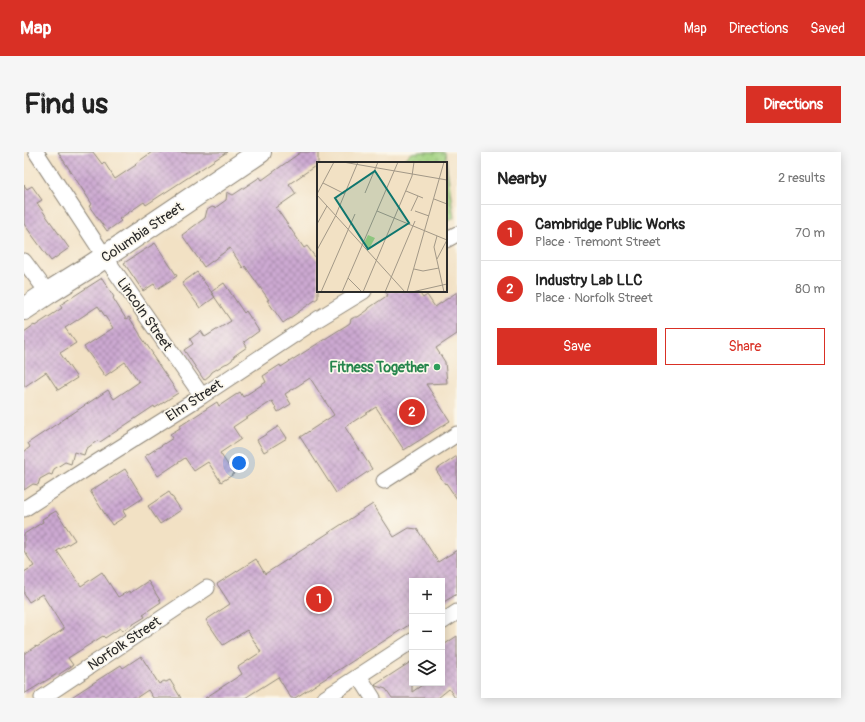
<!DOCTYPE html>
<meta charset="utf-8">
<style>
body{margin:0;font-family:Pangolin,sans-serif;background:#f6f6f6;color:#222}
.controls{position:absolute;right:12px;bottom:12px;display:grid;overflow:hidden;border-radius:0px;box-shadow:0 2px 10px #0003}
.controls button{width:36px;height:36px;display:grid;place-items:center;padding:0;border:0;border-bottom:1px solid #e0e0e0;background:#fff;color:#222;font:20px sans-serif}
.you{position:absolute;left:215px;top:311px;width:14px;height:14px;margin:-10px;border:3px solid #fff;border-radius:50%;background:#1a73e8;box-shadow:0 0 0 6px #1a73e833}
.badge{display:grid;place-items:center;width:26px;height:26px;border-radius:50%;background:#d93025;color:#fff;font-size:13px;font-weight:700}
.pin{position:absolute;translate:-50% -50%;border:2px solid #fff;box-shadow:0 1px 4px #0006}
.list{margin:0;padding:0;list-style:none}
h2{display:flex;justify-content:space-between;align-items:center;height:52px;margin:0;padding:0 16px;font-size:17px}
h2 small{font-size:13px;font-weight:400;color:#767676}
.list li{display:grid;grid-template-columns:26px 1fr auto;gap:12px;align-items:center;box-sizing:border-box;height:56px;padding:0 16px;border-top:1px solid #e0e0e0}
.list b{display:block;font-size:15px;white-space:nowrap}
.list p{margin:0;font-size:13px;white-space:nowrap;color:#767676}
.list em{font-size:13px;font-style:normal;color:#767676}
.actions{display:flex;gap:8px;padding:12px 16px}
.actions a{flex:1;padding:9px 0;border:1px solid #d93025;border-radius:0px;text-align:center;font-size:14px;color:#d93025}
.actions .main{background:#d93025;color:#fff}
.icon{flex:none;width:22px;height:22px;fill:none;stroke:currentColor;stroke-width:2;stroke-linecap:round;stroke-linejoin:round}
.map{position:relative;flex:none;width:433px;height:546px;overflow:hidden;border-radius:0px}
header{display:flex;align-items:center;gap:24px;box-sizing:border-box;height:56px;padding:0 20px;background:#d93025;color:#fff}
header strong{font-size:19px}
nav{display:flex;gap:22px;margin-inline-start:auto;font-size:14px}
.intro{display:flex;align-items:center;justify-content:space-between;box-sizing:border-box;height:96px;padding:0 24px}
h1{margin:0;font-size:28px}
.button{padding:10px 18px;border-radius:0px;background:#d93025;color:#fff;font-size:14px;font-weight:700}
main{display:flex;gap:24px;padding:0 24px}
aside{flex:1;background:#fff;border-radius:0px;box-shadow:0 2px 10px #0003}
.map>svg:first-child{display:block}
.park{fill:url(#park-dots);stroke:#677f56}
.building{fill:url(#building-cross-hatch)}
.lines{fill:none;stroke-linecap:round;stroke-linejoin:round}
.minor-casing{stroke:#8e8678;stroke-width:17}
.secondary-casing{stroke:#8e8678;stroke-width:24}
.minor{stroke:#fff;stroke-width:15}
.secondary{stroke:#fff;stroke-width:22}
.leisure-dot{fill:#2e9e5b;stroke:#fbf7ec;stroke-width:1.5}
.labels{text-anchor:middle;stroke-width:3.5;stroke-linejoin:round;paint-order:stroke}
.street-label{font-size:14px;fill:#2b2b2b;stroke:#fbf7ec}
.leisure-label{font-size:14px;font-weight:bold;fill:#27864d;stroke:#fbf7ec;text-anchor:end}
.inset-road{fill:none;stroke:#a29887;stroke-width:1}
.view{fill:#0f766e;fill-opacity:0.15;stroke:#0f766e;stroke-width:2}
.inset-edge{fill:none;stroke:#2b2b2b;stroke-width:2}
</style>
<header>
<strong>Map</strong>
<nav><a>Map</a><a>Directions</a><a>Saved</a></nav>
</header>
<div class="intro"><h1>Find us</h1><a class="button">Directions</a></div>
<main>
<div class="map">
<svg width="433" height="546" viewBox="0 0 433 546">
<defs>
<pattern id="park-dots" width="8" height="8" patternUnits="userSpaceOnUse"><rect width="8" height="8" fill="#a3d382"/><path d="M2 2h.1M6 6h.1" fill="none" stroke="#8cb570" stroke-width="1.8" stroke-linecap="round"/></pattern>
<pattern id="building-cross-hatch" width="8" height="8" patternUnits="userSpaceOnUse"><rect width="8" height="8" fill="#cca9d1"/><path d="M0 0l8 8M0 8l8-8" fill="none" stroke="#a68aaa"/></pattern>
</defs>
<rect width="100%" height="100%" fill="#fbf7ec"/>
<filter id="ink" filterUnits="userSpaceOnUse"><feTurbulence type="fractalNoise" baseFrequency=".025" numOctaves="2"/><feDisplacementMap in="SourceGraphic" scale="8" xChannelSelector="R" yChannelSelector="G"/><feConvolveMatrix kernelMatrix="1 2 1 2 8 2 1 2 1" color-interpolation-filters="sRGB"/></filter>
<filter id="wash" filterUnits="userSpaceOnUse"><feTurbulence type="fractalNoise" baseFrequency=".012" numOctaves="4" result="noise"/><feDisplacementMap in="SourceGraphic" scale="16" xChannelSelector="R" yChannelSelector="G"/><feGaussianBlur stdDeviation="0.9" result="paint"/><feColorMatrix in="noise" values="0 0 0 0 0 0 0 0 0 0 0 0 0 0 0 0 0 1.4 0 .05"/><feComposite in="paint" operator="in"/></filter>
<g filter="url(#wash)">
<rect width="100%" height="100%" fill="#f2e1c4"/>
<path class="park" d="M 396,0 L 421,0 L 430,66 L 422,71 L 422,11 L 376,11 L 388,1 Z"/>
<g id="blocks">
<path class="building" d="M 34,0 L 69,0 L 78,12 L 80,10 L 91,27 L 112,13 L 111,12 L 128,0 L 203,0 L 122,53 L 120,50 L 95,67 L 97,69 L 83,79 L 65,54 L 68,52 Z
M 277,0 L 294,0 L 294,12 L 265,32 L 272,42 L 252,56 L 280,96 L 283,94 L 294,109 L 294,146 L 259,171 L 243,148 L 245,148 L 221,114 L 219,116 L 206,96 L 180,115 L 158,83 L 181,66 L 183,58 L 188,55 L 191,56 L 202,48 L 203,40 L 209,43 L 236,25 L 238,28 Z
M 0,33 L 3,37 L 8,34 L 18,48 L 13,51 L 45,96 L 27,109 L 0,72 Z
M 131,91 L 153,124 L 133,137 L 130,132 L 119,139 L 100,111 Z
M 173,120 L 191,145 L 176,156 L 158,131 Z
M 78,126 L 90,145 L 89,146 L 102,167 L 105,165 L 116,182 L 116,183 L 129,202 L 128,203 L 154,241 L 131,256 L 130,254 L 76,290 L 73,289 L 62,297 L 60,303 L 50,300 L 47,312 L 41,310 L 30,317 L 28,323 L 25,322 L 16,327 L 14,333 L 9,332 L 0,338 L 0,300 L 6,295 L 4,291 L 84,238 L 90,247 L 115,230 L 101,210 L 81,224 L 60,195 L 89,176 L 74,154 L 41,176 L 52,191 L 36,201 L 53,226 L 34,238 L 22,220 L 0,235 L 0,180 L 10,173 L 11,174 L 38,156 L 36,153 Z
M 200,131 L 220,161 L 222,159 L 235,179 L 220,190 L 223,195 L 210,204 L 208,208 L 204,211 L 201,212 L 188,220 L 186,223 L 180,228 L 160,198 L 169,192 L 166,187 L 177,179 L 181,185 L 207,169 L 187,140 Z
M 361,139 L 394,139 L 399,146 L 403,143 L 411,155 L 433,140 L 433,182 L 412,196 L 421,210 L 423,231 L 402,232 L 426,269 L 380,298 L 352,255 L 321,275 L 348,317 L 312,341 L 276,285 L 310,263 L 286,226 L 261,242 L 267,252 L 254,260 L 248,249 L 209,275 L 217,287 L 196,301 L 210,322 L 197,330 L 184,310 L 170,319 L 161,306 L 134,324 L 121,304 L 149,286 L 146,282 L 156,276 L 156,274 L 193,250 L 195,254 L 216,240 L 219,245 L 242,230 L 239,224 L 256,213 L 257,215 L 326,171 L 327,167 L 331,165 L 334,165 L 344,158 L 345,156 L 364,143 Z
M 255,274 L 263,286 L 240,300 L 233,288 Z
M 433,304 L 433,347 L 422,331 L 421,332 L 412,318 Z
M 101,317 L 119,346 L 99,359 L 102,364 L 88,373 L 66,339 Z
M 145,340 L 157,358 L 136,372 L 124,354 Z
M 349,352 L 370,385 L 385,376 L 393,377 L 414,410 L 433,398 L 433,442 L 418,451 L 418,429 L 388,429 L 388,471 L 271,546 L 267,546 L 254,525 L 221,546 L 181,546 L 218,522 L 214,515 L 237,500 L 223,478 L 199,493 L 182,468 L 206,452 L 193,432 L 232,407 L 241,422 Z
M 32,359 L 51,388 L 33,399 L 57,434 L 78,420 L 94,445 L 105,439 L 106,441 L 124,429 L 137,450 L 119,462 L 121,465 L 98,479 L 96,476 L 81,486 L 79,484 L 44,506 L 49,513 L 34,523 L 33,522 L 0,542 L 0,502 L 12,494 L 13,495 L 40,477 L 18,442 L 5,450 L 0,442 L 0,420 L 10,414 L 0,399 L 0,382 L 19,370 L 18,367 Z
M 433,484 L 433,546 L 431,546 L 425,537 L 414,546 L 368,546 L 362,537 L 352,534 L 351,533 L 388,509 L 388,540 L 401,531 L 418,531 L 418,494 Z
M 117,504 L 135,532 L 140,529 L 142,530 L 146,528 L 157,546 L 129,546 L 124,538 L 112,546 L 46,546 L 97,513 L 99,516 Z"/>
</g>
</g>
<g filter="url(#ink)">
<use href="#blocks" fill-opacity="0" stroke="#8e8678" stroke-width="1"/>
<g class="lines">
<defs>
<path id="minor" d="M 12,0 L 81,105 L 178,244
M 422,88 L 433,82
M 0,109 L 24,141
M 360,329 L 433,282
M 0,357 L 62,317 L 178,244 L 294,167 L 340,139
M 418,470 L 433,460
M 335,524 L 349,546
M 18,546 L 183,436
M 301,546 L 388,489"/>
<path id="secondary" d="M 0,157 L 24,141 L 67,114 L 236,0"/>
</defs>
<use href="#minor" class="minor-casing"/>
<use href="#secondary" class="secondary-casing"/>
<use href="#minor" class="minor"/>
<use href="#secondary" class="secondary"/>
</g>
</g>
<circle class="leisure-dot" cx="413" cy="215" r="4"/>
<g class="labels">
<g class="street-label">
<text transform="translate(118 80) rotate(-34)" y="5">Columbia Street</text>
<text transform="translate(121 162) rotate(55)" y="5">Lincoln Street</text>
<text transform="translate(170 248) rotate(-33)" y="5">Elm Street</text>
<text transform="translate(100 491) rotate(-34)" y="5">Norfolk Street</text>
</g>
<g class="leisure-label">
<text x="405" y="220">Fitness Together</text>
</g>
</g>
<g transform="translate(293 10)">
<rect width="130" height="130" fill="#f2e1c4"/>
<path d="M 51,73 L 58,76 L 52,87 L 47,81 Z" fill="#a3d382"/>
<path class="inset-road" d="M 26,0 L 130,18M 6,21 L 28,32M 89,29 L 106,36M 48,31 L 61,0M 0,32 L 17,0M 0,33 L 88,130M 117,37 L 130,42M 60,49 L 130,78M 94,49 L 101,34M 98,49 L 112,54M 0,62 L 10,44M 120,74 L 117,85 L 127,130M 0,88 L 18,55 L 41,0M 120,97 L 130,78M 97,107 L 106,109 L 122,106M 31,116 L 45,130M 4,130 L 38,52M 25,130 L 81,0M 46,130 L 95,14 L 97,0M 68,130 L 98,59M 90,130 L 127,0M 95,130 L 130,122"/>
<path class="view" d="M 58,9 L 92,61 L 51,87 L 18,36 Z"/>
<rect width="130" height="130" class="inset-edge"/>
</g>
</svg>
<div class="controls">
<button>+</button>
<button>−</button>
<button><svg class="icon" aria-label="layers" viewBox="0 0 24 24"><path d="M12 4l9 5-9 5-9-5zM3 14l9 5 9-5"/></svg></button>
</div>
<div class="you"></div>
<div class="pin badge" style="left:295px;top:447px">1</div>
<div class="pin badge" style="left:388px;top:260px">2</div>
</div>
<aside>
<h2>Nearby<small>2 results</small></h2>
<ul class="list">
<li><span class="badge">1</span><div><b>Cambridge Public Works</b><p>Place · Tremont Street</p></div><em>70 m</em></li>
<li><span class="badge">2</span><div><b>Industry Lab LLC</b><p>Place · Norfolk Street</p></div><em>80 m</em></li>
</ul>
<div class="actions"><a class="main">Save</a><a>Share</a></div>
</aside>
</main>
